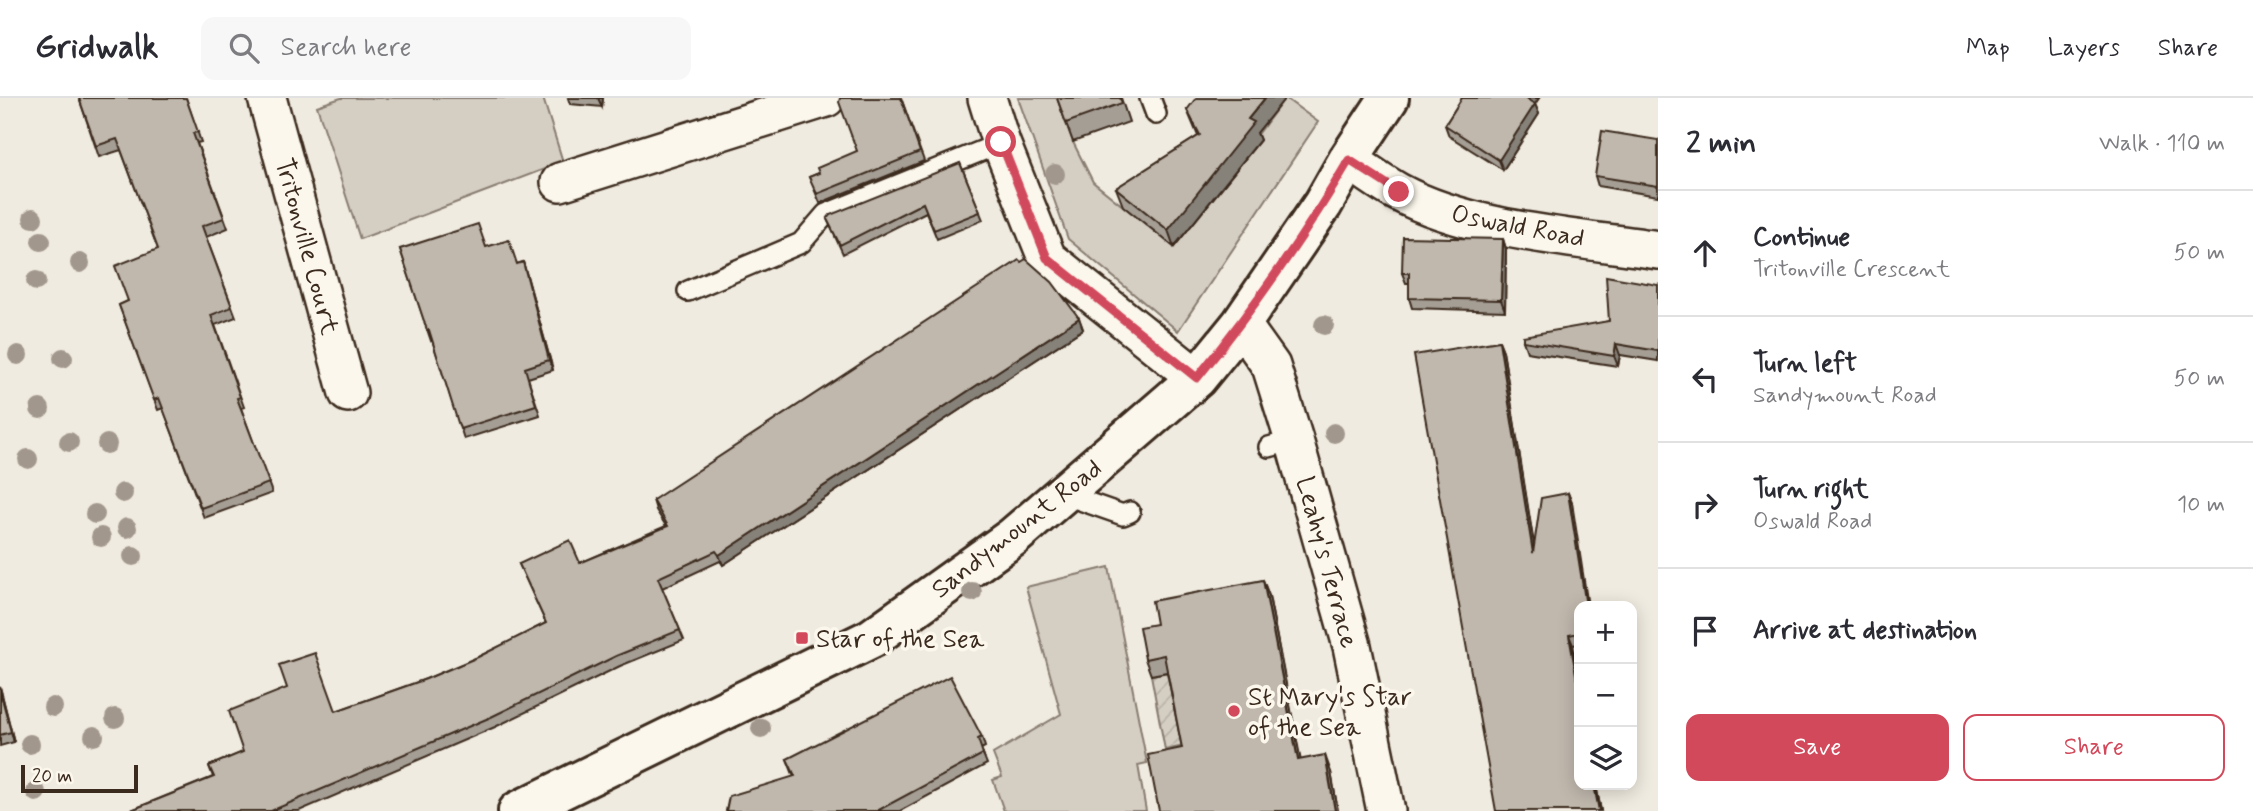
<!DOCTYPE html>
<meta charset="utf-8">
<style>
body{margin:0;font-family:Mynerve,sans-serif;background:#f7f7f7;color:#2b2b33}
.controls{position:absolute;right:21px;bottom:21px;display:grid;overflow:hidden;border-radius:14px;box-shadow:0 4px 18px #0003}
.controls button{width:63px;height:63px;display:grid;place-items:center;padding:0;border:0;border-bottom:2px solid #e1e1e2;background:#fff;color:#2b2b33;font:35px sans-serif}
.scale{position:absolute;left:21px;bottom:18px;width:117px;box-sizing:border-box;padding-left:7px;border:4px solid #3b2a1e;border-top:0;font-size:19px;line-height:24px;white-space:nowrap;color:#3b2a1e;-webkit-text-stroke:5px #fbf7ec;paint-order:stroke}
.stop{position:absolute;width:21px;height:21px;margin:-16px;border:5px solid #d1495b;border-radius:50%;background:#fff}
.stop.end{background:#d1495b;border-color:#fff;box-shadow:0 2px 7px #0008}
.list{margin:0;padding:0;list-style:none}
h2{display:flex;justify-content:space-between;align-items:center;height:91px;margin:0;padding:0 28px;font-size:30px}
h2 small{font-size:23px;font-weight:400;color:#7c7c81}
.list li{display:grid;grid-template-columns:46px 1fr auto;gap:21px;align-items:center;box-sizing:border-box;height:126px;padding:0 28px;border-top:2px solid #e1e1e2}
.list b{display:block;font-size:26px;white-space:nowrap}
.list p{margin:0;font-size:23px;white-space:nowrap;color:#7c7c81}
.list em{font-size:23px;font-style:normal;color:#7c7c81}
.actions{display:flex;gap:14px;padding:21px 28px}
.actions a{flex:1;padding:16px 0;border:2px solid #d1495b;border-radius:14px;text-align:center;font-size:24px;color:#d1495b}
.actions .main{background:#d1495b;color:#fff}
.icon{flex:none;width:38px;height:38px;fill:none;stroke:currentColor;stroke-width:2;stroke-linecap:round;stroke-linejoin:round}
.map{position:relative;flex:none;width:1658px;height:713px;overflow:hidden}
header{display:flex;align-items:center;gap:42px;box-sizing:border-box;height:98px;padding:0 35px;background:#fff;border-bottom:2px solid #e1e1e2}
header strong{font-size:33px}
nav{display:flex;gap:38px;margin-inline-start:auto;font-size:24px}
.search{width:490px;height:63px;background:#f7f7f7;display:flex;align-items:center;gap:18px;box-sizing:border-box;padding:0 24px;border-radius:14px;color:#7c7c81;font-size:26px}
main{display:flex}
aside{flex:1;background:#fff}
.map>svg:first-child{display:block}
.green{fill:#d5cec3;stroke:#887c70;stroke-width:2}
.garden{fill:url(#garden-furrows);stroke:#887c70;stroke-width:2}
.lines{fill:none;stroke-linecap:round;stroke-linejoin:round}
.lane-casing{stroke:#3b2a1e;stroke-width:24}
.street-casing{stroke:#3b2a1e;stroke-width:42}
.secondary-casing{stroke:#3b2a1e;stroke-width:44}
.lane{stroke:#fbf7ec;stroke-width:19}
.street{stroke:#fbf7ec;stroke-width:37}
.secondary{stroke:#fbf7ec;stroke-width:38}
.tree{fill:#a2978c}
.wall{fill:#a59e95;stroke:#3b2a1e;stroke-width:2}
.shaded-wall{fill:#868179;stroke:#3b2a1e;stroke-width:2}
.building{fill:#c0b8ad;stroke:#3b2a1e;stroke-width:2}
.route{stroke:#d1495b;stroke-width:9}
.poi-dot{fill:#d1495b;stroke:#fbf7ec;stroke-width:2.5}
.labels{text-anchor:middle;stroke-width:7;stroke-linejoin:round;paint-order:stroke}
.street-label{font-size:26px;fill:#3b2a1e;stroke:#fbf7ec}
.poi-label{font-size:26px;fill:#3b2a1e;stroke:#fbf7ec;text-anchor:start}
</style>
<header>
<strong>Gridwalk</strong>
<div class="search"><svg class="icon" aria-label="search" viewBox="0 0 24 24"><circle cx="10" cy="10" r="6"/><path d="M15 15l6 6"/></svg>Search here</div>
<nav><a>Map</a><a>Layers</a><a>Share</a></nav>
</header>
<main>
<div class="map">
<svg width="1658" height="713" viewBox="0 0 1658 713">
<defs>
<pattern id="garden-furrows" width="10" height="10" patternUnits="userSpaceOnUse" patternTransform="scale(1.75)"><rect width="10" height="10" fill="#d5cec3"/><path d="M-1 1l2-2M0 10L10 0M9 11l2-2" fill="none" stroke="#b8b1a7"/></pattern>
</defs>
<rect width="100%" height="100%" fill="#f0ebe0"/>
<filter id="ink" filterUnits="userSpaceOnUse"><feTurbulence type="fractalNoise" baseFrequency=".0143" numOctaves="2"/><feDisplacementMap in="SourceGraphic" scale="14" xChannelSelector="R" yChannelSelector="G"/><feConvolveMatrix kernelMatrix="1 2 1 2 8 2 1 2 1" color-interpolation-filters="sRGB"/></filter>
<g filter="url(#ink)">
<path class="green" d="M 341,0 L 543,0 L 563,64 L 360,141 L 317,8 Z
M 1018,0 L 1057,0 L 1073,44 L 1093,84 L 1174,149 L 1285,0 L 1318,24 L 1178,233 L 1068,141 Z
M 1109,469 L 1147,665 L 1138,667 L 1146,713 L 1004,713 L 993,682 L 1002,679 L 993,656 L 1061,616 L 1026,489 Z"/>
<path class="garden" d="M 1170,574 L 1184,648 L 1165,652 L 1151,577 Z"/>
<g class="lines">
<defs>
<path id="lane" d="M 1150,0 L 1156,16
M 688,193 L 801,145 L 826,116 L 1001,45
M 1269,349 L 1294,342
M 1063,396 L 1123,417 L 1130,414"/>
<path id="street" d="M 267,0 L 348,295
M 987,0 L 1001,45 L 1047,160 L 1197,280
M 1348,62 C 1365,72 1381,85 1398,94 C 1469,133 1578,140 1658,152
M 560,84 L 826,0
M 1241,226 L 1271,268 L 1294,342 L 1352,548 L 1386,713"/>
<path id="secondary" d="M 518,713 L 872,540 L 1013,439 L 1197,280 L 1241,226 L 1323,106 L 1348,62 L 1389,0"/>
</defs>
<use href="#lane" class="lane-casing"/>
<use href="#street" class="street-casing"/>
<use href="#secondary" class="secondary-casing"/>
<use href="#lane" class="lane"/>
<use href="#street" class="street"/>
<use href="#secondary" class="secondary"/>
</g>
<g class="tree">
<circle cx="1055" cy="76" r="10"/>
<circle cx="33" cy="120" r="10"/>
<circle cx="41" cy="143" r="10"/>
<circle cx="80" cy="165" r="10"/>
<circle cx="36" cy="183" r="10"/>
<circle cx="1324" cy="227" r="10"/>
<circle cx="18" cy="257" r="10"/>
<circle cx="63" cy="260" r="10"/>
<circle cx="40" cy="311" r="10"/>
<circle cx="1334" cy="335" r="10"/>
<circle cx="69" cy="344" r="10"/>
<circle cx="107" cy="346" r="10"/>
<circle cx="28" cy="361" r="10"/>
<circle cx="123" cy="395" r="10"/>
<circle cx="95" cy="416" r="10"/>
<circle cx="127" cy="430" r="10"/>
<circle cx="101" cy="439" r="10"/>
<circle cx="133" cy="458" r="10"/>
<circle cx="972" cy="494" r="10"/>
<circle cx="53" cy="609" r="10"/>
<circle cx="115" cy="620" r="10"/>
<circle cx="761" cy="630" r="10"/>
<circle cx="94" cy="638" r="10"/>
<circle cx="30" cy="646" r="10"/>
<circle cx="36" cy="694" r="10"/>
</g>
<path class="wall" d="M 79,0 L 186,0 L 201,44 L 197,45 L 228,130 L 206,139 L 236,219 L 215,227 L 244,309 L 241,310 L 272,395 L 204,420 L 163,310 L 158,312 L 119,207 L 128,203 L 158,151 L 121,52 L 99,59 Z
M 568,0 L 603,0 L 602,9 L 570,6 Z
M 901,0 L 924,63 L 820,105 L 809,79 L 819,75 L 857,53 Z
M 1057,0 L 1121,0 L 1129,24 L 1073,44 Z
M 1462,0 L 1539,0 L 1535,6 L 1539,16 L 1503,72 L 1449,38 L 1445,27 Z
M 1187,12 L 1257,35 L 1260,42 L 1174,149 L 1123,108 L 1116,90 L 1198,38 Z
M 1658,42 L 1658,98 L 1598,88 L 1595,78 Z
M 960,65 L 983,122 L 937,141 L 926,114 L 843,156 L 827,121 Z
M 1503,141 L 1506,151 L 1505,213 L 1412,210 L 1409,200 L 1409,185 L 1406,185 L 1402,175 Z
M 486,149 L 517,166 L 523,164 L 553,272 L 528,280 L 540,317 L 464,341 L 432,242 L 431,243 L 400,151 Z
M 1658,187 L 1658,263 L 1620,257 L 1618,268 L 1527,254 L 1523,243 L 1609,223 Z
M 1079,220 L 1083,231 L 723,467 L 720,463 L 662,490 L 684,542 L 620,568 L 495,629 L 299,713 L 129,713 L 213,679 L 209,668 L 243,654 L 287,590 L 336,613 L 426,581 L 478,559 L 546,525 L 519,466 L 580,465 L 666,428 L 656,412 L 653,402 Z
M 1499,243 L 1503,253 L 1534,449 L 1568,395 L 1572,405 L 1579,508 L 1579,546 L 1573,547 L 1579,583 L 1579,687 L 1596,687 L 1601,713 L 1496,713 Z
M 1263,482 L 1269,498 L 1300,662 L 1331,674 L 1338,713 L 1159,713 L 1182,650 L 1167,574 L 1151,577 L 1145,561 L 1156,526 Z
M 0,589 L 14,644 L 0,648 Z
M 982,639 L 985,649 L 981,651 L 987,666 L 900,713 L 726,713 L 794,679 L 787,661 Z"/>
<path class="shaded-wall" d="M 598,0 L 603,0 L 602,9 Z
M 1265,0 L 1285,0 L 1257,35 L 1260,42 L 1174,149 L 1168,132 L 1248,21 Z
M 1529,0 L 1539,0 L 1535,6 L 1539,16 L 1503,72 L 1499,62 Z
M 1503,141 L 1506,151 L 1505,213 L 1501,202 Z
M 523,164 L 526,174 L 553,272 L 549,262 Z
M 1079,220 L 1083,231 L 723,467 L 719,457 Z
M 1499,243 L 1503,253 L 1537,465 L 1533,455 Z
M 1616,246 L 1620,257 L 1618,268 L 1614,258 Z
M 1568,395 L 1572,405 L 1588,508 L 1586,508 Z
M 1263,482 L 1269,498 L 1304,679 L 1298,662 Z
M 1569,537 L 1573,547 L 1579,583 L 1579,593 Z
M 0,589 L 14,644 L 0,593 Z
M 1325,657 L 1331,674 L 1338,713 L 1335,713 Z
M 1594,687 L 1596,687 L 1601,713 L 1599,713 Z"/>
<path class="building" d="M 79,0 L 186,0 L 198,34 L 193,35 L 224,120 L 202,128 L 232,209 L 211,217 L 240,299 L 237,300 L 269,385 L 201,410 L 159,300 L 154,302 L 119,207 L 128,203 L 115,168 L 158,151 L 117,41 L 96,48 Z
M 840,0 L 901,0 L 920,54 L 817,96 L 809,79 L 819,75 L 817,70 L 857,53 L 839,4 Z
M 1057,0 L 1120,0 L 1122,5 L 1066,25 Z
M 1196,0 L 1265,0 L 1248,21 L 1254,24 L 1168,132 L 1116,90 L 1200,37 L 1187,12 Z
M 1462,0 L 1529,0 L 1528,2 L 1535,6 L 1499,62 L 1445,27 Z
M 1602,33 L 1658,42 L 1658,88 L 1595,78 Z
M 960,65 L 980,114 L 934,132 L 923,105 L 840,147 L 827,121 L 830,117 Z
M 478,126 L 486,149 L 509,142 L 517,166 L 523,164 L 549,262 L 525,270 L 536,307 L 460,331 L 429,232 L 427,232 L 400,151 Z
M 1403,139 L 1503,141 L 1501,202 L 1409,200 L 1409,175 L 1402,175 Z
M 1026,161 L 1052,184 L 1079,220 L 719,457 L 716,453 L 658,480 L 680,532 L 616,558 L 491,619 L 271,713 L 129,713 L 214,679 L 209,668 L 243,654 L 229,613 L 287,590 L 279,567 L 315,555 L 336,613 L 426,581 L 478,559 L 546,525 L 519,466 L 570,442 L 580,465 L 668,428 L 653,402 L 1019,162 L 1021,164 Z
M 1606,178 L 1658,187 L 1658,253 L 1616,246 L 1614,258 L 1523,243 L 1523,238 L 1609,223 Z
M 1499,243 L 1533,455 L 1541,400 L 1568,395 L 1586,508 L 1579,508 L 1579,535 L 1569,537 L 1579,593 L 1579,687 L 1594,687 L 1599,713 L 1496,713 L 1414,257 Z
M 1263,482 L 1298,662 L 1325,657 L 1335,713 L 1159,713 L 1148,657 L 1182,650 L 1164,557 L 1145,561 L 1139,529 L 1156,526 L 1152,503 Z
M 950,578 L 982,639 L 978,641 L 983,656 L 877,713 L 726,713 L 729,698 L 795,678 L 787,661 Z
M 0,593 L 11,634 L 0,637 Z"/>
</g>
<g class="lines" filter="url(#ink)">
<path class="route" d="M 1001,44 L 1047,160 L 1197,280 C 1253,211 1304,139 1349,62 L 1399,94"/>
</g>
<g class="poi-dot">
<rect x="795" y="533" width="14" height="14" rx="3.5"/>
<circle cx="1234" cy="613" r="7"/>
</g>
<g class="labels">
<g class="street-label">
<text transform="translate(1518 127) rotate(11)" y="9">Oswald Road</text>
<text transform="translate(308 148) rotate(75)" y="9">Tritonville Court</text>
<text transform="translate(1016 430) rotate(-38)" y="9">Sandymount Road</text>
<text transform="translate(1328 464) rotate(75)" y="9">Leahy's Terrace</text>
</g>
<g class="poi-label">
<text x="816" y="549">Star of the Sea</text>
<text x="1248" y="607">St Mary's Star<tspan x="1248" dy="30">of the Sea</tspan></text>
</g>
</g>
</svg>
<div class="controls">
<button>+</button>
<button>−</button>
<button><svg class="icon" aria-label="layers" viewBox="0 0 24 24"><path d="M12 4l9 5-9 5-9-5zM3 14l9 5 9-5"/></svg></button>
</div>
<div class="scale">20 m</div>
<div class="stop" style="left:1001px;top:44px"></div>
<div class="stop end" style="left:1399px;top:94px"></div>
</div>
<aside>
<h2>2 min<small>Walk · 110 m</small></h2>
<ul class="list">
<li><svg class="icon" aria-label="ahead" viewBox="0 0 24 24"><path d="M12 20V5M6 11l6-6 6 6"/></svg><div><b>Continue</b><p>Tritonville Crescent</p></div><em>50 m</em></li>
<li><svg class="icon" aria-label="left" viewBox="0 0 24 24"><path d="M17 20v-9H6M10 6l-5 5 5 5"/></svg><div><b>Turn left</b><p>Sandymount Road</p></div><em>50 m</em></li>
<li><svg class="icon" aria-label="right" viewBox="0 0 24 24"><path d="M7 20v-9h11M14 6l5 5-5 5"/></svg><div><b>Turn right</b><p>Oswald Road</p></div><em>10 m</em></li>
<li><svg class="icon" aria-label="arrive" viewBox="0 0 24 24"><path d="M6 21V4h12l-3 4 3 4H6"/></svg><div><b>Arrive at destination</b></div></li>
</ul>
<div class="actions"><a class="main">Save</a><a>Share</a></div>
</aside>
</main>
